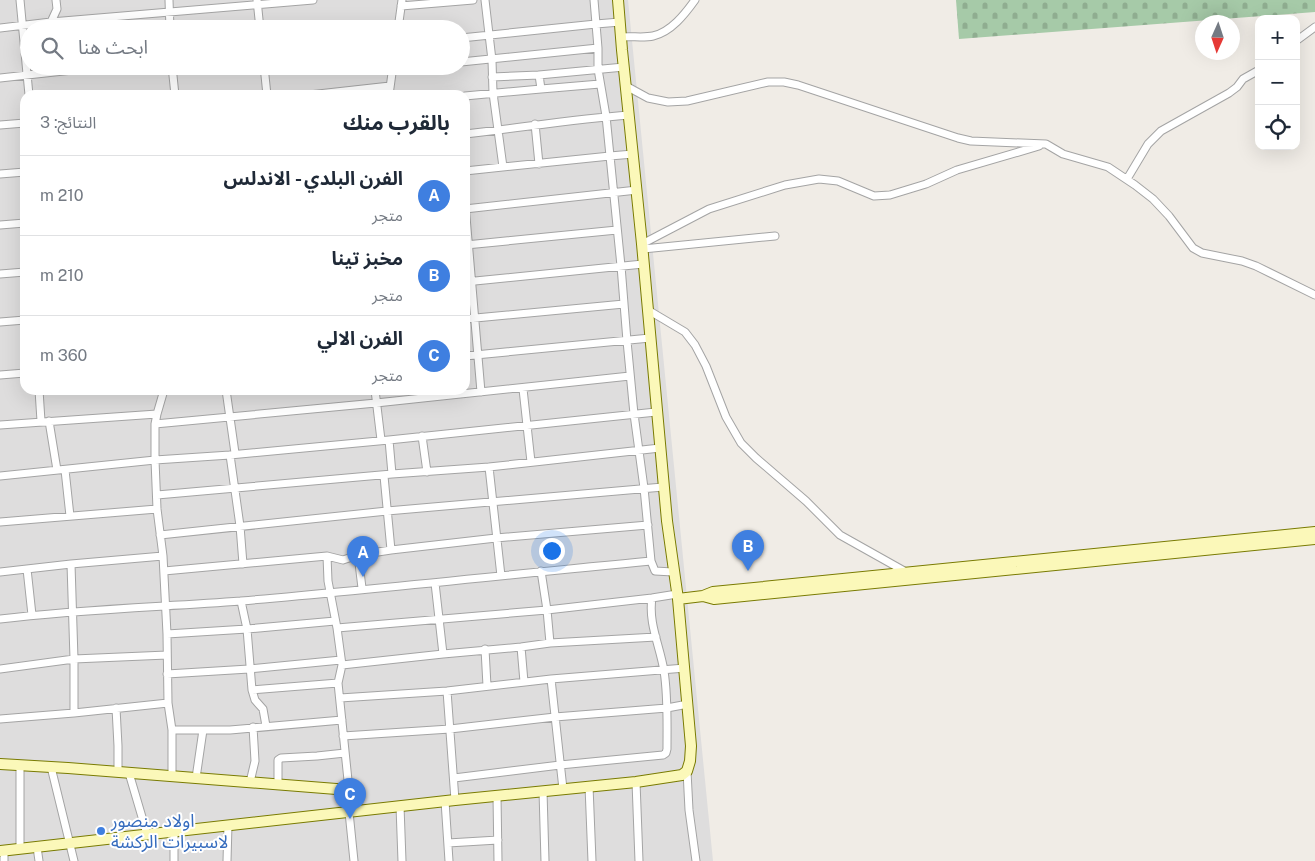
<!DOCTYPE html>
<html lang="ar">
<meta charset="utf-8">
<style>
body{margin:0;font-family:"Public Sans","Noto Sans Arabic",sans-serif;background:#f6f6f7;color:#1f2937;direction:rtl}
.controls{position:absolute;right:15px;top:15px;display:grid;overflow:hidden;border-radius:10px;box-shadow:0 5px 20px #0002}
.controls button{width:45px;height:45px;display:grid;place-items:center;padding:0;border:0;border-bottom:1px solid #e0e1e3;background:#fff;color:#1f2937;font:25px sans-serif}
.compass{position:absolute;left:1195px;top:15px;width:45px;height:45px;border-radius:50%;background:#fff;box-shadow:0 5px 20px #0002;rotate:183deg}
.you{position:absolute;left:551px;top:550px;width:18px;height:18px;margin:-12px;border:4px solid #fff;border-radius:50%;background:#1a73e8;box-shadow:0 0 0 8px #1a73e833}
.badge{display:grid;place-items:center;width:32px;height:32px;border-radius:50%;background:#1a73e8;color:#fff;font-size:16px;font-weight:700}
.pin{position:absolute;translate:-50% -41px;filter:drop-shadow(0 1px 2px #0008)}
.pin::after{content:'';position:absolute;top:26px;width:18px;height:15px;background:inherit;clip-path:polygon(0 0,100% 0,50% 100%)}
.list{margin:0;padding:0;list-style:none}
h2{display:flex;justify-content:space-between;align-items:center;height:65px;margin:0;padding:0 20px;font-size:21px}
h2 small{font-size:16px;font-weight:400;color:#747a83}
.list li{display:grid;grid-template-columns:32px 1fr auto;gap:15px;align-items:center;box-sizing:border-box;height:80px;padding:0 20px;border-top:1px solid #e0e1e3}
.list b{display:block;font-size:19px;white-space:nowrap}
.list p{margin:0;font-size:16px;white-space:nowrap;color:#747a83}
.list em{font-size:16px;font-style:normal;color:#747a83}
.icon{flex:none;width:28px;height:28px;fill:none;stroke:currentColor;stroke-width:2;stroke-linecap:round;stroke-linejoin:round}
.map{position:relative;flex:none;width:1315px;height:861px;overflow:hidden;direction:ltr}
.search{position:absolute;background:#fff;box-shadow:0 5px 20px #0002;left:20px;top:20px;width:450px;height:55px;display:flex;align-items:center;gap:12px;box-sizing:border-box;padding:0 18px;border-radius:28px;color:#747a83;font-size:19px}
.panel{position:absolute;background:#fff;box-shadow:0 5px 20px #0002;left:20px;top:90px;width:450px;height:305px;border-radius:15px;direction:rtl}
.map>svg:first-child{display:block}
.residential{fill:#dedddd;fill-rule:evenodd}
.cemetery{fill:url(#cemetery-stones)}
.lines{fill:none;stroke-linecap:round;stroke-linejoin:round}
.street-casing{stroke:#a4a4a4;stroke-width:9}
.secondary-casing{stroke:#797b02;stroke-width:12}
.street{stroke:#fff;stroke-width:7}
.secondary{stroke:#fbf8b9;stroke-width:10}
.shop-dot{fill:#3f7fe0;stroke:#fff;stroke-width:2}
.labels{text-anchor:middle;stroke-width:4;stroke-linejoin:round;paint-order:stroke}
.shop-label{font-size:18px;fill:#366cbe;stroke:#fff;text-anchor:start}
</style>
<div class="map">
<svg width="1315" height="861" viewBox="0 0 1315 861">
<defs>
<pattern id="cemetery-stones" width="16" height="16" patternUnits="userSpaceOnUse" patternTransform="scale(1.25)"><rect width="16" height="16" fill="#a6caa8"/><path d="M2 7V4a2 2 0 0 1 4 0v3zM10 15v-3a2 2 0 0 1 4 0v3z" fill="#8fad90"/></pattern>
</defs>
<rect width="100%" height="100%" fill="#f0ece6"/>
<path class="residential" d="M 0,0 L 628,0 L 713,861 L 0,861 ZM 29,29 L 461,29 L 461,66 L 29,66 ZM 25,95 L 465,95 L 465,390 L 25,390 Z"/>
<path class="cemetery" d="M 956,0 L 1315,0 L 1315,12 L 959,39 Z"/>
<g class="lines">
<defs>
<path id="street" d="M 20,0 L 29,95
M 169,0 L 170,29
M 257,0 L 260,29
M 485,0 L 492,60 L 493,93 L 503,167
M 401,6 L 473,0
M 51,22 L 57,9 L 56,0
M 0,28 L 51,22 L 313,0
M 398,29 L 402,0
M 621,37 C 631,36 644,38 653,36 C 671,32 685,14 695,0
M 461,38 L 596,24 L 620,22
M 1296,41 L 1315,27
M 598,48 L 598,69 L 606,116 L 621,266 L 627,341 L 634,414 L 644,488 L 651,561 L 655,571 L 673,572
M 461,62 L 598,48 L 594,0
M 172,66 L 175,95
M 264,66 L 267,95
M 393,67 L 404,66
M 539,75 L 541,89 L 600,84
M 492,77 L 539,75 L 624,67
M 0,78 L 109,66
M 626,86 L 648,98 L 668,102 L 687,101 L 768,82 L 784,82 L 798,85 L 958,138 L 971,141 L 1046,144 L 1063,154 L 1108,167 L 1135,185 L 1153,199 L 1169,216 L 1193,248 L 1202,253 L 1242,261 L 1256,266 L 1315,295
M 309,95 L 390,86
M 389,95 L 393,66
M 465,96 L 541,89
M 535,124 L 539,164
M 0,125 L 25,123
M 465,134 C 520,128 574,119 629,115
M 465,171 L 610,156 L 633,154
M 0,174 L 25,172
M 1127,179 L 1148,144 L 1161,131 L 1229,93 L 1237,87 L 1243,79 L 1259,70
M 465,205 L 481,392
M 465,209 L 637,190
M 0,225 L 25,223
M 642,244 L 709,209 L 785,185 L 819,179 L 838,181 L 874,196 L 890,195 L 926,184 L 957,170 L 1039,146
M 466,245 L 617,230
M 643,249 L 775,236
M 0,274 L 25,272
M 465,282 L 643,264
M 648,310 L 685,332 L 695,345 L 706,366 L 726,417 L 741,443 L 756,458 L 806,501 L 840,535 L 906,572
M 465,319 L 624,304
M 0,322 L 25,320
M 465,356 L 650,338
M 0,375 L 25,373
M 523,389 L 531,462
M 39,390 L 41,421
M 164,390 L 157,414 L 155,424 L 155,460 L 157,509 L 163,556 L 167,634 L 168,703 L 172,730 L 172,776
M 226,390 L 235,453
M 375,390 L 381,440
M 49,421 L 57,470
M 155,424 L 376,403 L 630,376
M 0,425 L 157,414
M 422,436 L 427,472
M 389,440 L 392,474
M 230,455 L 240,526 L 243,564
M 489,467 L 501,576
M 65,470 L 70,516
M 0,476 L 155,460 L 230,455 L 389,440 L 656,412
M 384,476 L 391,550
M 157,495 L 392,474 L 489,467 L 660,448
M 0,522 L 157,509
M 160,535 L 387,511 L 663,487
M 358,555 L 362,588
M 327,556 L 328,581 L 337,628 L 342,665 L 338,683 L 349,790
M 71,564 L 74,659 L 74,713
M 27,569 L 32,615
M 164,571 L 327,556 L 343,560 L 358,555 L 391,550 L 496,538 L 648,525
M 541,571 L 547,610 L 550,643
M 0,572 L 71,564 L 163,556
M 435,583 L 443,654
M 241,601 L 247,629 L 252,690 L 255,700 L 263,709 L 266,726
M 0,619 C 80,609 161,607 241,601 C 378,589 514,574 651,561
M 337,628 L 547,610 L 652,598 L 677,594
M 167,634 L 247,629 L 335,621
M 521,647 L 524,682
M 485,649 L 487,686
M 342,665 L 443,654 L 521,647 L 550,643 L 656,637
M 0,669 L 74,659 L 167,655
M 167,674 L 249,669 L 341,660
M 551,679 L 563,789
M 252,690 L 338,683
M 447,691 L 455,800
M 340,698 L 447,691 L 551,679 L 685,668
M 116,708 L 118,746 L 118,772
M 0,719 L 74,713 L 168,703
M 172,730 L 230,730 L 342,720
M 343,736 L 450,729 L 555,717 L 667,708 L 688,704
M 51,767 L 74,861
M 687,771 L 689,810 L 696,861
M 129,773 L 147,834
M 196,778 L 203,730
M 454,778 L 560,765 L 663,755 L 666,753 L 667,749 C 667,723 668,696 664,671 C 660,646 648,623 652,598
M 250,782 L 255,761 L 253,727
M 636,782 L 639,861
M 278,784 L 278,760 L 281,758 L 317,756 L 345,753
M 589,786 L 592,861
M 543,791 L 545,861
M 497,796 L 498,861
M 445,801 L 449,861
M 400,806 L 402,861
M 349,812 L 354,861
M 174,831 L 174,861
M 448,843 L 498,840
M 37,847 L 39,861
M 20,849 L 20,765
M 4,851 L 4,861
M 227,861 L 228,825"/>
<path id="secondary" d="M 618,0 L 622,50 L 642,244 L 667,521 L 678,599
M 703,596 L 714,599 L 1315,539
M 0,764 L 68,768 L 349,790 L 349,812
M 0,851 L 455,800 L 636,782 L 682,775 L 687,771 L 690,761 L 691,746 L 678,599 L 703,596 L 713,592 L 1315,532"/>
</defs>
<use href="#street" class="street-casing"/>
<use href="#secondary" class="secondary-casing"/>
<use href="#street" class="street"/>
<use href="#secondary" class="secondary"/>
</g>
<circle class="shop-dot" cx="101" cy="831" r="5"/>
<g class="labels">
<g class="shop-label">
<text x="111" y="827">اولاد منصور<tspan x="111" dy="21">لاسبيرات الركشة</tspan></text>
</g>
</g>
</svg>
<div class="controls">
<button>+</button>
<button>−</button>
<button><svg class="icon" aria-label="locate" viewBox="0 0 24 24"><circle cx="12" cy="12" r="6"/><path d="M12 2v4M12 18v4M2 12h4M18 12h4"/></svg></button>
</div>
<svg class="compass" viewBox="-18 -18 36 36"><path d="M0-13l5 13h-10z" fill="#e53935"/><path d="M0 13l5-13h-10z" fill="#747a83"/></svg>
<div class="you"></div>
<div class="pin badge" style="left:363px;top:577px;background:#3f7fe0">A</div>
<div class="pin badge" style="left:748px;top:571px;background:#3f7fe0">B</div>
<div class="pin badge" style="left:350px;top:819px;background:#3f7fe0">C</div>
<div class="search"><svg class="icon" aria-label="search" viewBox="0 0 24 24"><circle cx="10" cy="10" r="6"/><path d="M15 15l6 6"/></svg>ابحث هنا</div>
<section class="panel">
<h2>بالقرب منك<small>النتائج: 3</small></h2>
<ul class="list">
<li><span class="badge" style="background:#3f7fe0">A</span><div><b>الفرن البلدي - الاندلس</b><p>متجر</p></div><em>210 m</em></li>
<li><span class="badge" style="background:#3f7fe0">B</span><div><b>مخبز تينا</b><p>متجر</p></div><em>210 m</em></li>
<li><span class="badge" style="background:#3f7fe0">C</span><div><b>الفرن الالي</b><p>متجر</p></div><em>360 m</em></li>
</ul>
</section>
</div>
